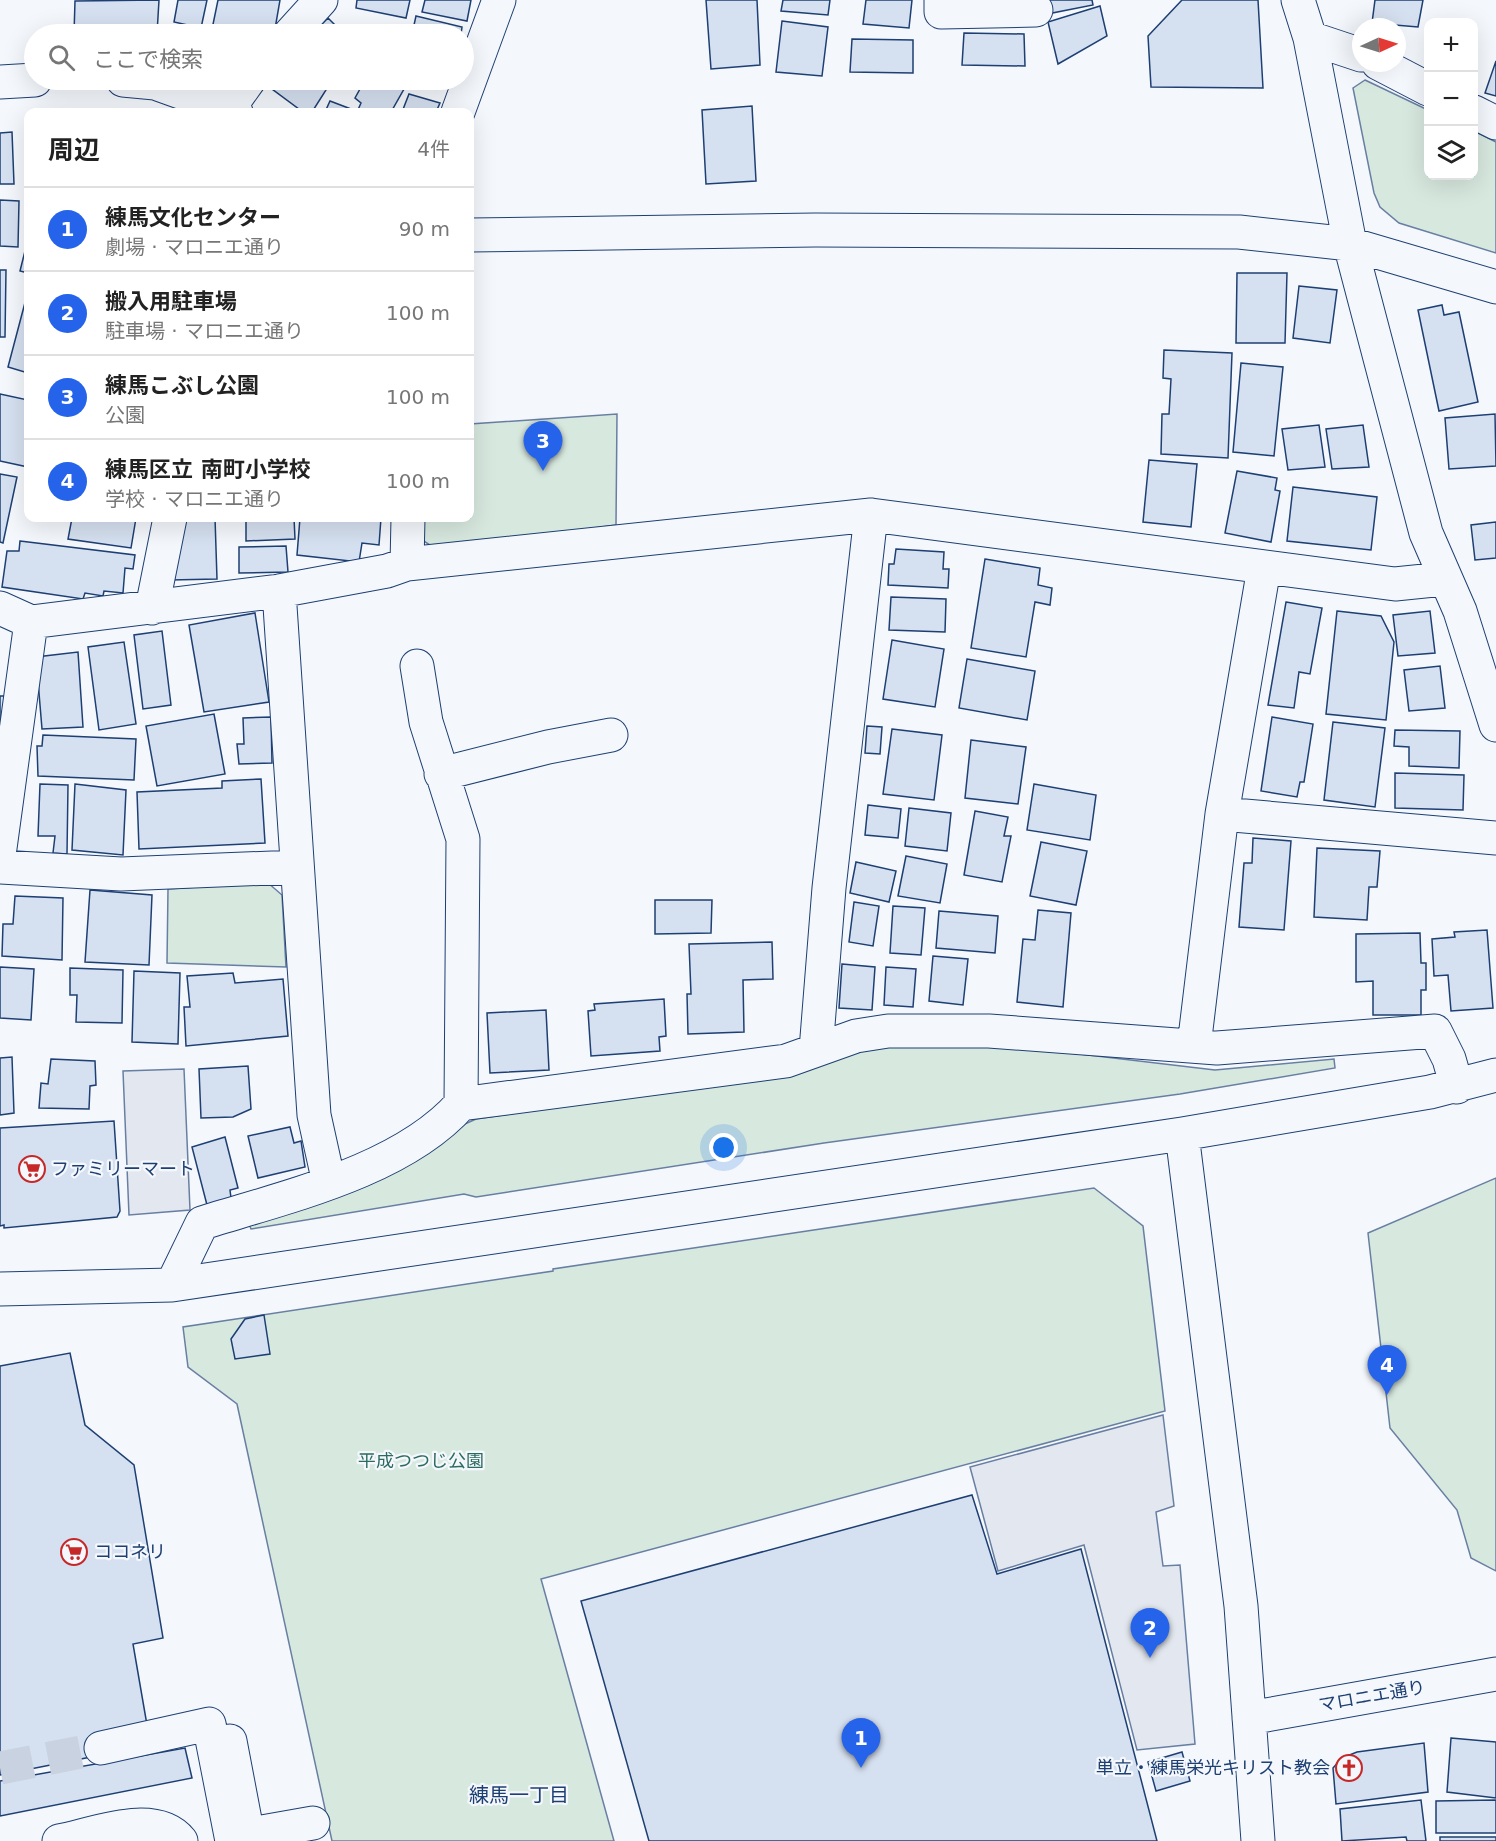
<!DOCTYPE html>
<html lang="ja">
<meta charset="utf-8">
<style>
body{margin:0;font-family:"DejaVu Sans","Noto Sans JP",sans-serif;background:#f6f6f6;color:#222}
.controls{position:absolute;right:18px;top:18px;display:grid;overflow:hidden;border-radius:12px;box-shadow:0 6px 24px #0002}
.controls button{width:54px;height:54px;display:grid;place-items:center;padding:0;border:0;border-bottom:2px solid #e0e0e0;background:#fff;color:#222;font:30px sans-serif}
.compass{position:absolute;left:1352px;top:18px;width:54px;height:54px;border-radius:50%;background:#fff;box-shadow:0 6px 24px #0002;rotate:86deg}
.you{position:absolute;left:724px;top:1148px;width:21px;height:21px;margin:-15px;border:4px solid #fff;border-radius:50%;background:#1a73e8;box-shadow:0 0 0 9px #1a73e833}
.badge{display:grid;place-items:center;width:39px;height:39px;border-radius:50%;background:#2563eb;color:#fff;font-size:20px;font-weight:700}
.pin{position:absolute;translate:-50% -50px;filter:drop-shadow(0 2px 3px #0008)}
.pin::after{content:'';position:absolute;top:32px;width:21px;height:18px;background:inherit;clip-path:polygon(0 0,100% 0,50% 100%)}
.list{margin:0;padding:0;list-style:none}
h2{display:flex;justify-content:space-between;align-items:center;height:78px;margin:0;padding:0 24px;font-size:26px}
h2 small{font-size:20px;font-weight:400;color:#767676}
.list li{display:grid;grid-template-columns:39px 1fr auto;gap:18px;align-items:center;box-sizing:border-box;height:84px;padding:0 24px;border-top:2px solid #e0e0e0}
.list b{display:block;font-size:22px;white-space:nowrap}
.list p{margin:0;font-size:20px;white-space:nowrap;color:#767676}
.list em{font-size:20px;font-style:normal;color:#767676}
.icon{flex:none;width:33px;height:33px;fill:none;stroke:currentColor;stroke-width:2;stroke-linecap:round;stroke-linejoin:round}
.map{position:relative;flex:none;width:1496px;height:1841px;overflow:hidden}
.search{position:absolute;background:#fff;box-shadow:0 6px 24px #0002;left:24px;top:24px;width:450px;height:66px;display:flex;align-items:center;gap:15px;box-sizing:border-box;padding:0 21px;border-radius:33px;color:#767676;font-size:22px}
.panel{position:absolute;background:#fff;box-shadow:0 6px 24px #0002;left:24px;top:108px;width:450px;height:414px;border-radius:12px}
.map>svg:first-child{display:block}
.green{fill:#d7e8df;stroke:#687fa3;stroke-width:1.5}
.parking{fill:#e3e8f0;stroke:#687fa3;stroke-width:1.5}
.building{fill:#d5e0f0;stroke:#1d3f73;stroke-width:1.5}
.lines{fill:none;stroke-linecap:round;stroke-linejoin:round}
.minor-tunnel{stroke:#c9d2e0;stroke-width:33;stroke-dasharray:33 16;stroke-linecap:butt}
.minor-casing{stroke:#1d3f73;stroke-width:35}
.minor{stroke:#f4f7fb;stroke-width:33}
.labels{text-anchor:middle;stroke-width:4.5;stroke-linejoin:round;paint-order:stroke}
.poi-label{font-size:18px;fill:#1d3f73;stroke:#f4f7fb;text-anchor:start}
.park-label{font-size:18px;fill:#2c6c60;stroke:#f4f7fb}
.street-label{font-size:18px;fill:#1d3f73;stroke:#f4f7fb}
.neighbourhood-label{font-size:20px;fill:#1d3f73;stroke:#f4f7fb}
</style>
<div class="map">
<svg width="1496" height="1841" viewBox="0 0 1496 1841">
<rect width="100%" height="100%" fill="#f4f7fb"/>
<path class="green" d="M 1365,80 L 1428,110 L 1428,176 L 1474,176 L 1474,131 L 1496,142 L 1496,253 L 1399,223 L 1380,207 L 1374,193 L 1353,88 Z
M 617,414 L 616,525 L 436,549 L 416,536 L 417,518 L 470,518 L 470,424 Z
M 267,882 L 282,895 L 286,967 L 167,963 L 168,889 Z
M 1003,1045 L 1215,1070 L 1334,1059 L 1335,1068 L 1180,1094 L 824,1143 L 476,1197 L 464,1194 L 251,1229 L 248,1222 L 476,1119 L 794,1072 L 872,1046 Z
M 1496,1178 L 1496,1571 L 1471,1558 L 1457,1510 L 1390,1428 L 1368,1233 Z
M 1094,1188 L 1143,1226 L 1165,1411 L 541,1579 L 614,1841 L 332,1841 L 237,1404 L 188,1367 L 183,1327 L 553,1271 L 553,1269 Z"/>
<path class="parking" d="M 184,1069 L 190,1210 L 129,1215 L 123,1071 Z
M 1163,1415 L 1174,1506 L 1156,1512 L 1163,1566 L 1180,1565 L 1195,1744 L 1137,1750 L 1084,1545 L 998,1571 L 970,1467 Z"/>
<path class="building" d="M 159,0 L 157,34 L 74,34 L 75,1 Z
M 178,0 L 207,0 L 201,28 L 174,22 Z
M 218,0 L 280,0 L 275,29 L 261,34 L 211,34 Z
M 357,0 L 410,0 L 406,18 L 356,8 Z
M 425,0 L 471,0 L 467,21 L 422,12 Z
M 706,0 L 757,0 L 760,65 L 711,69 Z
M 783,0 L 830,0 L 828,15 L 781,11 Z
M 866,0 L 912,0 L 909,28 L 863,24 Z
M 1045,0 L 1092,0 L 1093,5 L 1047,14 Z
M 1182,0 L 1258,0 L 1263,88 L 1151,87 L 1148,36 Z
M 1375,0 L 1423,0 L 1418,27 L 1372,23 Z
M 1100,6 L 1107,36 L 1058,64 L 1048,22 Z
M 416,16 L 462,27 L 461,34 L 412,34 Z
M 328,18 L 344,34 L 312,34 Z
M 782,21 L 828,27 L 822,76 L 776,72 Z
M 964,33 L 1024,34 L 1025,66 L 962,65 Z
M 852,39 L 913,40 L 913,73 L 850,72 Z
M 1496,61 L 1496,96 L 1485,93 Z
M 273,80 L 311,80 L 326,90 L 312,112 L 303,112 L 268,86 Z
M 365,80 L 387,80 L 404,89 L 391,112 L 357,112 L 361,103 L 355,98 Z
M 409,94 L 440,103 L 436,112 L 402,112 Z
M 330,101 L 351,109 L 350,112 L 325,112 Z
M 752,106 L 756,181 L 706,184 L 702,110 Z
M 12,132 L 14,184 L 0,184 L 0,133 Z
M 0,200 L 19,201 L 18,247 L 0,246 Z
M 26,247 L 28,247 L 28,273 L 20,271 Z
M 0,270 L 6,270 L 5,337 L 0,337 Z
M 1237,273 L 1287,273 L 1285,343 L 1236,343 Z
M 1299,286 L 1337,290 L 1330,343 L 1293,338 Z
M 27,295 L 28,296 L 28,373 L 8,367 Z
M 1442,305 L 1444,315 L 1459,312 L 1478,402 L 1439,411 L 1418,310 Z
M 1164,350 L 1232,353 L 1228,458 L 1161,454 L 1162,414 L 1169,414 L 1171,379 L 1163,378 Z
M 1241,363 L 1283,367 L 1274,456 L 1233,452 Z
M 0,394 L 28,400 L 28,467 L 0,461 Z
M 1495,414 L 1496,466 L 1449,469 L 1445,418 Z
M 1319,425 L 1325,467 L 1288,470 L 1282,429 Z
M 1363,425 L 1369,467 L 1332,469 L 1326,429 Z
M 1149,460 L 1197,464 L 1191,527 L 1143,522 Z
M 1237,471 L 1277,478 L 1275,490 L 1280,491 L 1271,542 L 1225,533 Z
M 0,474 L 17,477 L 3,543 L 0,542 Z
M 1293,487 L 1377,497 L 1371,550 L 1287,541 Z
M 72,518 L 136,518 L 131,548 L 68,539 Z
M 179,518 L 215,518 L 217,579 L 170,580 Z
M 246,518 L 294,518 L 295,539 L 246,541 Z
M 300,518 L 381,518 L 379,545 L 362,543 L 359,562 L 297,555 Z
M 1496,522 L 1496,558 L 1475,560 L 1471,525 Z
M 20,541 L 135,555 L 133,569 L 125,568 L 123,593 L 104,591 L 103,596 L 85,593 L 83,599 L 2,587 L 7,551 L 19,551 Z
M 286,546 L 288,572 L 239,573 L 239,547 Z
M 896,549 L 944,552 L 943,569 L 949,569 L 948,588 L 888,585 L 889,564 L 894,564 Z
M 985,559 L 1040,568 L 1038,585 L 1052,588 L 1050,605 L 1035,602 L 1026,657 L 971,648 Z
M 891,597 L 946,599 L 945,632 L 889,630 Z
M 1286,602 L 1322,608 L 1310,674 L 1299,672 L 1294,708 L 1268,705 Z
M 1337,611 L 1381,616 L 1394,642 L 1386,720 L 1326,714 Z
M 1430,611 L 1435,653 L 1398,656 L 1393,615 Z
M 255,613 L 269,702 L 204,712 L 189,625 Z
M 162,631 L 171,705 L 143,709 L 134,635 Z
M 892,640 L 944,649 L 935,707 L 883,699 Z
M 124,642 L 136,724 L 99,730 L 88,647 Z
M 78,652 L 83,727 L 42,729 L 36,657 Z
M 967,659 L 1035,671 L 1027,720 L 959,708 Z
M 1440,666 L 1445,708 L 1409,711 L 1404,670 Z
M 0,696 L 5,696 L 2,726 L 0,726 Z
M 214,714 L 225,774 L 157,786 L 146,726 Z
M 271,717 L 272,763 L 239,764 L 237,744 L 244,744 L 243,718 Z
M 1272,717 L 1313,724 L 1304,782 L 1300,782 L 1297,797 L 1261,791 Z
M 1333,722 L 1385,728 L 1375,807 L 1324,800 Z
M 867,726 L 882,727 L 880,754 L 865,753 Z
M 892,729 L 942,735 L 934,800 L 883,794 Z
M 1395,730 L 1460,731 L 1459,768 L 1409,766 L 1409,747 L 1394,746 Z
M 43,735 L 136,739 L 134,780 L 38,776 L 37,746 L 42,746 Z
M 971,740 L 1026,747 L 1018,804 L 965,798 Z
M 1395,773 L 1464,775 L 1463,810 L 1395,808 Z
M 261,779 L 265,843 L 139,849 L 137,792 L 222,788 L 222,781 Z
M 40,784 L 68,785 L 67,854 L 53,853 L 55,836 L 38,836 Z
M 75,784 L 126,790 L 123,855 L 72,850 Z
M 1034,784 L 1096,795 L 1090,840 L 1027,830 Z
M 868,805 L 901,809 L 898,838 L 865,835 Z
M 909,808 L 951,813 L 947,851 L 905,846 Z
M 975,811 L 1008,817 L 1004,836 L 1011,836 L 1002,882 L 964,875 Z
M 1253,838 L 1291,841 L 1284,930 L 1239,927 L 1244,863 L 1252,863 Z
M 1041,842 L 1087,851 L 1076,905 L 1030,896 Z
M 1317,848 L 1380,851 L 1377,887 L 1369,887 L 1367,920 L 1314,917 Z
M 906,856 L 947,864 L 940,903 L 898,896 Z
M 856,862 L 896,871 L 889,902 L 850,893 Z
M 90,890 L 152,895 L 149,965 L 85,962 Z
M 15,896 L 63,898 L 62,960 L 2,956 L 3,924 L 13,924 Z
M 655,900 L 712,900 L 711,933 L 655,934 Z
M 854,902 L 879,906 L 873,946 L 849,942 Z
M 893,906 L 925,908 L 921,955 L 890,953 Z
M 1038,910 L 1071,913 L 1063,1007 L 1017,1002 L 1023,939 L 1035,940 Z
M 939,911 L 998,916 L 995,953 L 936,948 Z
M 1487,930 L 1493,1008 L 1451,1011 L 1448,975 L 1434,976 L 1432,939 L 1455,937 L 1454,932 Z
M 1420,933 L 1421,963 L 1426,963 L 1426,990 L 1421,990 L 1421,1015 L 1373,1015 L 1373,981 L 1356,982 L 1356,934 Z
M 772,942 L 773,979 L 743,980 L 744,1032 L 688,1034 L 687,994 L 691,994 L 689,944 Z
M 933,956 L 968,959 L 963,1005 L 929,1001 Z
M 842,964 L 875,967 L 872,1010 L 839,1008 Z
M 0,967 L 34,969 L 31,1020 L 0,1018 Z
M 886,967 L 916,969 L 913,1007 L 884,1005 Z
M 70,968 L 123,970 L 122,1023 L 76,1022 L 77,995 L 70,995 Z
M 134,971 L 180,973 L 178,1044 L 132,1042 Z
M 233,973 L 235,983 L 283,979 L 288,1036 L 186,1046 L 184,1007 L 190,1007 L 187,976 Z
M 664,999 L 666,1036 L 659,1037 L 660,1051 L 591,1056 L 588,1011 L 595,1010 L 594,1004 Z
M 546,1010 L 549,1070 L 490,1073 L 487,1013 Z
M 12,1057 L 14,1113 L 0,1115 L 0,1058 Z
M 51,1059 L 95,1061 L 96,1085 L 90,1086 L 89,1109 L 39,1108 L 41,1083 L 48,1084 Z
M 248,1066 L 251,1109 L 233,1117 L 201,1118 L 199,1069 Z
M 114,1121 L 120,1211 L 117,1217 L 4,1228 L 4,1225 L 0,1226 L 0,1128 Z
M 290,1127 L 294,1143 L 301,1141 L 305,1167 L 258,1178 L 248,1136 Z
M 225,1137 L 238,1188 L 230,1190 L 231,1198 L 207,1205 L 192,1147 Z
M 264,1315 L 270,1354 L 235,1359 L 231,1339 L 245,1319 Z
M 70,1353 L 85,1425 L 134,1465 L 163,1638 L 133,1644 L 147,1725 L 101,1755 L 0,1775 L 0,1366 Z
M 972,1495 L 997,1574 L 1081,1549 L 1157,1841 L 649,1841 L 581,1601 Z
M 1451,1738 L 1496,1742 L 1496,1798 L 1447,1792 Z
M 1424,1743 L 1428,1792 L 1336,1804 L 1333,1768 L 1342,1758 L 1357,1752 Z
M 185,1748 L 192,1778 L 0,1816 L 0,1781 Z
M 1182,1752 L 1190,1781 L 1156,1791 L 1148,1762 Z
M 1421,1800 L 1426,1841 L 1407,1841 L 1406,1837 L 1342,1841 L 1340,1809 Z
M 1496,1800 L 1496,1833 L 1436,1833 L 1436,1801 Z
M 1440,1837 L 1496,1837 L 1496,1841 L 1440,1841 Z"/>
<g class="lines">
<path class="minor-tunnel" d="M 0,1768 L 101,1748"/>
<defs>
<path id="minor" d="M 941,0 L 941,12 L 1036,10
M 1298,0 L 1310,38 L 1350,244 L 1426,533 L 1460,611 L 1496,725
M 290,34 L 321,0
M 1310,38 L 1361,55
M 1378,63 L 1428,89
M 123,80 L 155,83 L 236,112
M 0,82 L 35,80
M 229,108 L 249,80
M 458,112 L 499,0
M 1474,112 L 1496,123
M 470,235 L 815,230 L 1239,232 L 1350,244 L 1496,287
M 407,564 L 408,518
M 279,591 L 314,1115 L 329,1183
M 0,608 L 31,622 L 279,591 L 387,571 L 407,564 L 871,515 L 1395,584 L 1444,579
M 152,608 L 170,518
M 417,666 L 426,722 L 463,839 L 461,1104
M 441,774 L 548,747 L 611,735
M 1222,814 L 1496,838
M 0,848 L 31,622
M 0,867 L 121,874 L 296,867
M 1194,1046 L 1222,814 L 1264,568
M 816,1050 L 829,888 L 871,515
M 1182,1134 L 1241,1606 L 1258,1841
M 172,1285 L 202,1223 C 285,1197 402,1171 461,1104 L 786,1061 L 856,1036 L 888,1031 L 989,1031 L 1217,1048 L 1435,1031 L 1449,1059 L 1457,1087
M 0,1289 L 172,1285 L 1182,1134 L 1430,1092 L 1496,1075
M 1249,1718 L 1496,1674
M 101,1748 L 209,1724 L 213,1744
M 59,1841 C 95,1834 155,1809 181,1841
M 232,1841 L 213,1744 L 230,1741 L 249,1841
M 264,1841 L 262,1832 L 313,1823"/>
</defs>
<use href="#minor" class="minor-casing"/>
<use href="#minor" class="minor"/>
</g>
<defs>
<symbol id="supermarket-ring" viewBox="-11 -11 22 22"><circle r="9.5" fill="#f4f7fb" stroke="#c62828" stroke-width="1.5"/><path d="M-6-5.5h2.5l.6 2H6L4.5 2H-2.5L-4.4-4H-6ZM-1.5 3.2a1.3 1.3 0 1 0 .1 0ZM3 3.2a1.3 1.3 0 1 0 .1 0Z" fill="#c62828"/></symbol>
<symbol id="church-ring" viewBox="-11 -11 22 22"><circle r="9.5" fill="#f4f7fb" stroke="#c62828" stroke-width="1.5"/><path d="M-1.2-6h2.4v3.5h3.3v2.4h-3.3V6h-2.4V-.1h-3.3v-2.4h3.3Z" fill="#c62828"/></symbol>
</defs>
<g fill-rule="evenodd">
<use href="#supermarket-ring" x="17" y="1154" width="30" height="30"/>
<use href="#supermarket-ring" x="59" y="1537" width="30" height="30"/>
<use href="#church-ring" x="1334" y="1753" width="30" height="30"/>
</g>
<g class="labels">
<g class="poi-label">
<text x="51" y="1175">ファミリーマート</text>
<text x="94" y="1558">ココネリ</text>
<text x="1330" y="1774" text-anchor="end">単立・練馬栄光キリスト教会</text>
</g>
<g class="park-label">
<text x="421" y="1467">平成つつじ公園</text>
</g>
<g class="street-label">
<text transform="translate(1372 1696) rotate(-10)" y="6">マロニエ通り</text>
</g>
<g class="neighbourhood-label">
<text x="519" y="1802">練馬一丁目</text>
</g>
</g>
</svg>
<div class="controls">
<button>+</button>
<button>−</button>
<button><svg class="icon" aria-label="layers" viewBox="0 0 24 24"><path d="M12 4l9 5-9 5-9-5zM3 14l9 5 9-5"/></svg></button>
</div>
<svg class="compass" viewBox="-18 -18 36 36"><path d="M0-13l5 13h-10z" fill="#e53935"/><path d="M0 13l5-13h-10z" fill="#767676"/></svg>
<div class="you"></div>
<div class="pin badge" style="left:861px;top:1768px">1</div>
<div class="pin badge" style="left:1150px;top:1658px">2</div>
<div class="pin badge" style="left:543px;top:471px">3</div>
<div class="pin badge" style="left:1387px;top:1395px">4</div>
<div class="search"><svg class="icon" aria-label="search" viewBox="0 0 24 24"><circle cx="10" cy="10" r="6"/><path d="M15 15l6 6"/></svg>ここで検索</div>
<section class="panel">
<h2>周辺<small>4件</small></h2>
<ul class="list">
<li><span class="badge">1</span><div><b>練馬文化センター</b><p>劇場 · マロニエ通り</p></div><em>90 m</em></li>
<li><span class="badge">2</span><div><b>搬入用駐車場</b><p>駐車場 · マロニエ通り</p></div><em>100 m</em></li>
<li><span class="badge">3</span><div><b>練馬こぶし公園</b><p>公園</p></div><em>100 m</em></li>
<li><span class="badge">4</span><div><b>練馬区立 南町小学校</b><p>学校 · マロニエ通り</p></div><em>100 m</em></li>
</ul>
</section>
</div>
